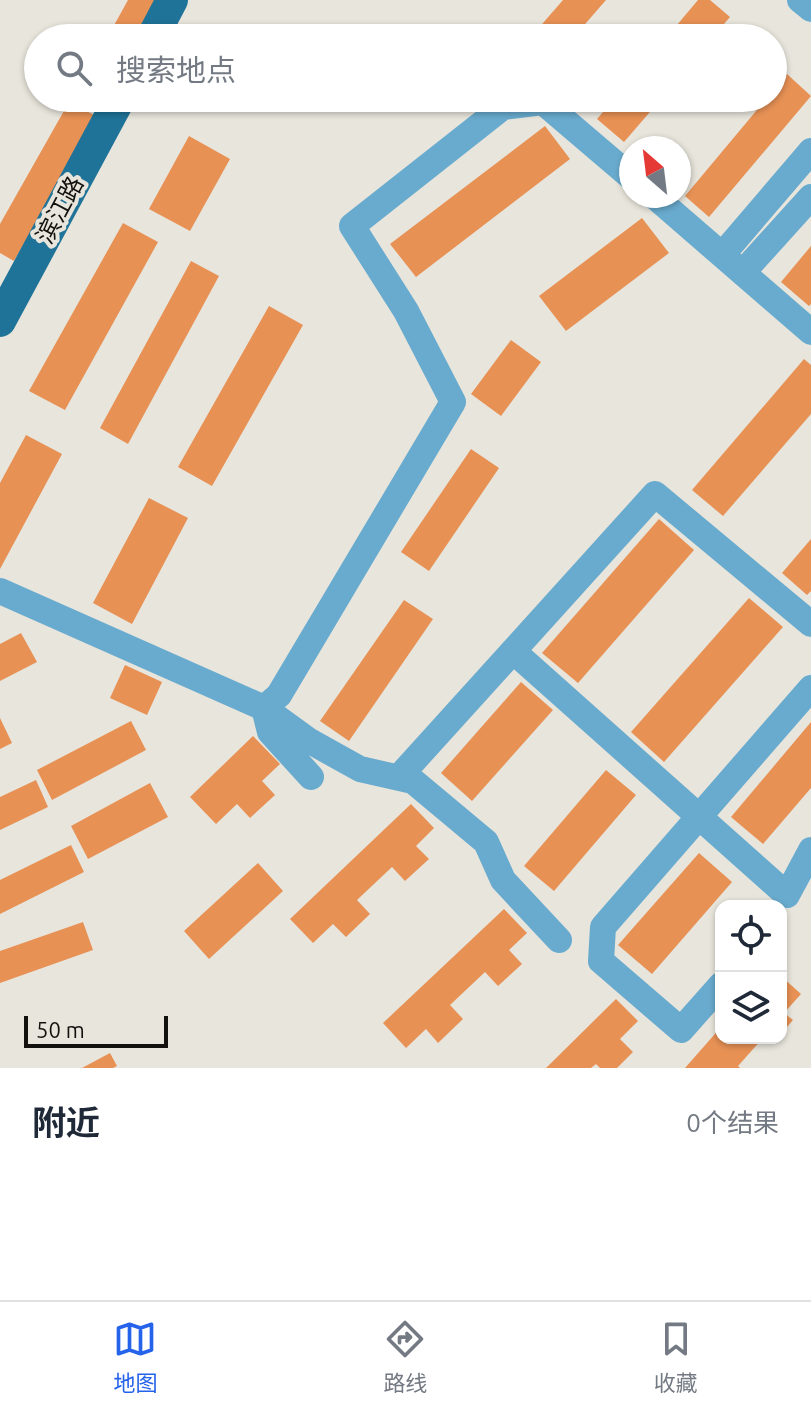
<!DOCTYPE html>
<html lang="zh">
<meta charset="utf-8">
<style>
body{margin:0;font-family:Ubuntu,"Noto Sans SC",sans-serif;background:#f2f2f3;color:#1f2937}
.controls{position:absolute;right:24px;bottom:24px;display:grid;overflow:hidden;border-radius:16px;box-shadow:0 2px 6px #0004}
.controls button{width:72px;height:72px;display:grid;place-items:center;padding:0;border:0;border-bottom:2px solid #e0e1e3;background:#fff;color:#1f2937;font:40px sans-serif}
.compass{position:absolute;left:619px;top:136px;width:72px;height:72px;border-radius:50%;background:#fff;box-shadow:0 2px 6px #0004;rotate:332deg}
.scale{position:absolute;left:24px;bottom:20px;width:144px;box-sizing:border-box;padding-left:8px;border:4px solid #12110e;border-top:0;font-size:22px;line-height:28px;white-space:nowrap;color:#12110e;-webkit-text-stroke:6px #e8e5dc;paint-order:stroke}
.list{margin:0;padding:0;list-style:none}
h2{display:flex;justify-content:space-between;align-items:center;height:104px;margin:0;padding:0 32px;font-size:34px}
h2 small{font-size:26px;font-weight:400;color:#747a83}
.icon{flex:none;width:44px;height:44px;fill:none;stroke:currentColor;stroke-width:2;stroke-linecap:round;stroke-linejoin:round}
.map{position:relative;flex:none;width:811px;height:1068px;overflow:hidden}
.search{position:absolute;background:#fff;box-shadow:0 2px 6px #0004;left:24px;right:24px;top:24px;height:88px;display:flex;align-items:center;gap:20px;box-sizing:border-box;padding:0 28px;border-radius:44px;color:#747a83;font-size:30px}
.sheet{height:232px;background:#fff}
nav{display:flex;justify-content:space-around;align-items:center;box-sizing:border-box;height:112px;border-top:2px solid #e0e1e3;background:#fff;font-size:22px;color:#747a83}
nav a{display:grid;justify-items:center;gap:4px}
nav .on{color:#2563eb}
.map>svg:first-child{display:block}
.building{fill:#e79155}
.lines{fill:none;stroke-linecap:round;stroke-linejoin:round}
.minor{stroke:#69abce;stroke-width:26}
.major{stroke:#207398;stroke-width:32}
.labels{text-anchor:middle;stroke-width:8;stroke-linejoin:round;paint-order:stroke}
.street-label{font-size:24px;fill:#12110e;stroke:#e8e5dc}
</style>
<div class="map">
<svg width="811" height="1068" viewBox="0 0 811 1068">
<rect width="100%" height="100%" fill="#e8e5dc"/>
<path class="building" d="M 128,0 L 159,0 L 139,38 L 107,38 Z
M 563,0 L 606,0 L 573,38 L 530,38 Z
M 698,0 L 710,0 L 730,17 L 712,38 L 666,38 Z
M 787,74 L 811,96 L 709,217 L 685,196 L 767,98 L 773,98 L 773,91 Z
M 615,98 L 662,98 L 624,142 L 597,119 Z
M 69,102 L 96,116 L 14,261 L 0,253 L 0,224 Z
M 545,126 L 570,159 L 416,277 L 390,244 Z
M 189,136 L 230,159 L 190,231 L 149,209 Z
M 642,218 L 669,253 L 566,331 L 539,296 Z
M 123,223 L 158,242 L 65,410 L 29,391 Z
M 811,246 L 811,304 L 809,306 L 781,282 Z
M 191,261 L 219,276 L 128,444 L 100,428 Z
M 269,306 L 303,325 L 212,486 L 178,467 Z
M 511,340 L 541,362 L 501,416 L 471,394 Z
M 804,359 L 811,365 L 811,414 L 723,516 L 692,490 Z
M 26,435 L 62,454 L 0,569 L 0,483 Z
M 471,449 L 499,468 L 429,571 L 401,552 Z
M 149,498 L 188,518 L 132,624 L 93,603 Z
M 659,519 L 694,550 L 578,683 L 542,653 Z
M 811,539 L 811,591 L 807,595 L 782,573 Z
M 749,598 L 783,627 L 664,762 L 631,732 Z
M 404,600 L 433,619 L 349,741 L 320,721 Z
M 21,633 L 37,662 L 0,681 L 0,644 Z
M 125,665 L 162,682 L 147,715 L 110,698 Z
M 521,682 L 553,710 L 472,801 L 441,773 Z
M 0,718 L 12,743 L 0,749 Z
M 131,721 L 146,750 L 52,800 L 37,770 Z
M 811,722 L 811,788 L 763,844 L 731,817 Z
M 253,736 L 280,764 L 262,781 L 275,795 L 250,818 L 237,804 L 216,824 L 190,797 Z
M 606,770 L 636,795 L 554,891 L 524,866 Z
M 36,780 L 48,807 L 0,830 L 0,797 Z
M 150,783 L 168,817 L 88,859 L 71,826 Z
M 411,804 L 434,828 L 416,846 L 429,859 L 405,881 L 392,867 L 357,900 L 370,914 L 346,937 L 333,924 L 313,943 L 290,919 Z
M 71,845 L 84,872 L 0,914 L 0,880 Z
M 699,853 L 732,882 L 652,974 L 618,945 Z
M 258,863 L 283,891 L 209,959 L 184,931 Z
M 504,909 L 527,933 L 509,950 L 522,964 L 498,986 L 485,972 L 450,1005 L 463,1019 L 438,1043 L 426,1029 L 406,1048 L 383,1023 Z
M 83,922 L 93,950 L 0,983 L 0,951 Z
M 781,976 L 801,994 L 784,1013 L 793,1020 L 781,1034 Z
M 616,999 L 638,1021 L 620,1039 L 633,1052 L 617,1068 L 600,1068 L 596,1064 L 591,1068 L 546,1068 Z
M 721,1027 L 721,1038 L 763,1038 L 738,1066 L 740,1068 L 685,1068 Z
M 110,1053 L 117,1066 L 113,1068 L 82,1068 Z"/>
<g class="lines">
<path class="minor" d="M 800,0 L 811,9
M 654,196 L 811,332
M 723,254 L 811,151
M 744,271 L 811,197
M 0,591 L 264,708 L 308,740 L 360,769 L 413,781 L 486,842 L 503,880 L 559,940
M 513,651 L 787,895 L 811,850
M 311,777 L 270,732 L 264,708 L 279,695 L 453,402 L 406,311 L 352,226 L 503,107 L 543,102 L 631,177
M 399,777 L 655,494 L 811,624
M 721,985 L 681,1030 L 601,961 L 603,927 L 811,688"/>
<path class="major" d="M 152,38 L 172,0
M 0,321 L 120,98"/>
</g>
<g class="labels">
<g class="street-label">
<text transform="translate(60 210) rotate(-62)" y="8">滨江路</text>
</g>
</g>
</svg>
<div class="controls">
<button><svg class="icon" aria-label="locate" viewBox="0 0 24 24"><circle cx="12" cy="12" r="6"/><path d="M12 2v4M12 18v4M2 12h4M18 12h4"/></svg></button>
<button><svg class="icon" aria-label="layers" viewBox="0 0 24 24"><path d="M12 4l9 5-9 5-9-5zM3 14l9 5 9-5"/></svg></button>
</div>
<svg class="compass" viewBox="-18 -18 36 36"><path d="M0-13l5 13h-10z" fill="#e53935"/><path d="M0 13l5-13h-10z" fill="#747a83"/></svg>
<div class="scale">50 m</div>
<div class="search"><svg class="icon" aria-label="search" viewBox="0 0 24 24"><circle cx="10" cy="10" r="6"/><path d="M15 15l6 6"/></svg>搜索地点</div>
</div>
<section class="sheet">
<h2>附近<small>0个结果</small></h2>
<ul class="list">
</ul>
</section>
<nav>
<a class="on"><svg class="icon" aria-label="map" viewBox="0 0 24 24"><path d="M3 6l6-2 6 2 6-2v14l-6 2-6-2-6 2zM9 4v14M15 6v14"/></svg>地图</a>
<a><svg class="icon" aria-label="directions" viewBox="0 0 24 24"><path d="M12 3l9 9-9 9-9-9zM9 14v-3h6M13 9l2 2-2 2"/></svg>路线</a>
<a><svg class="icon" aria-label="saved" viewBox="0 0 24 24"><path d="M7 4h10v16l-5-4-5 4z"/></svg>收藏</a>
</nav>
